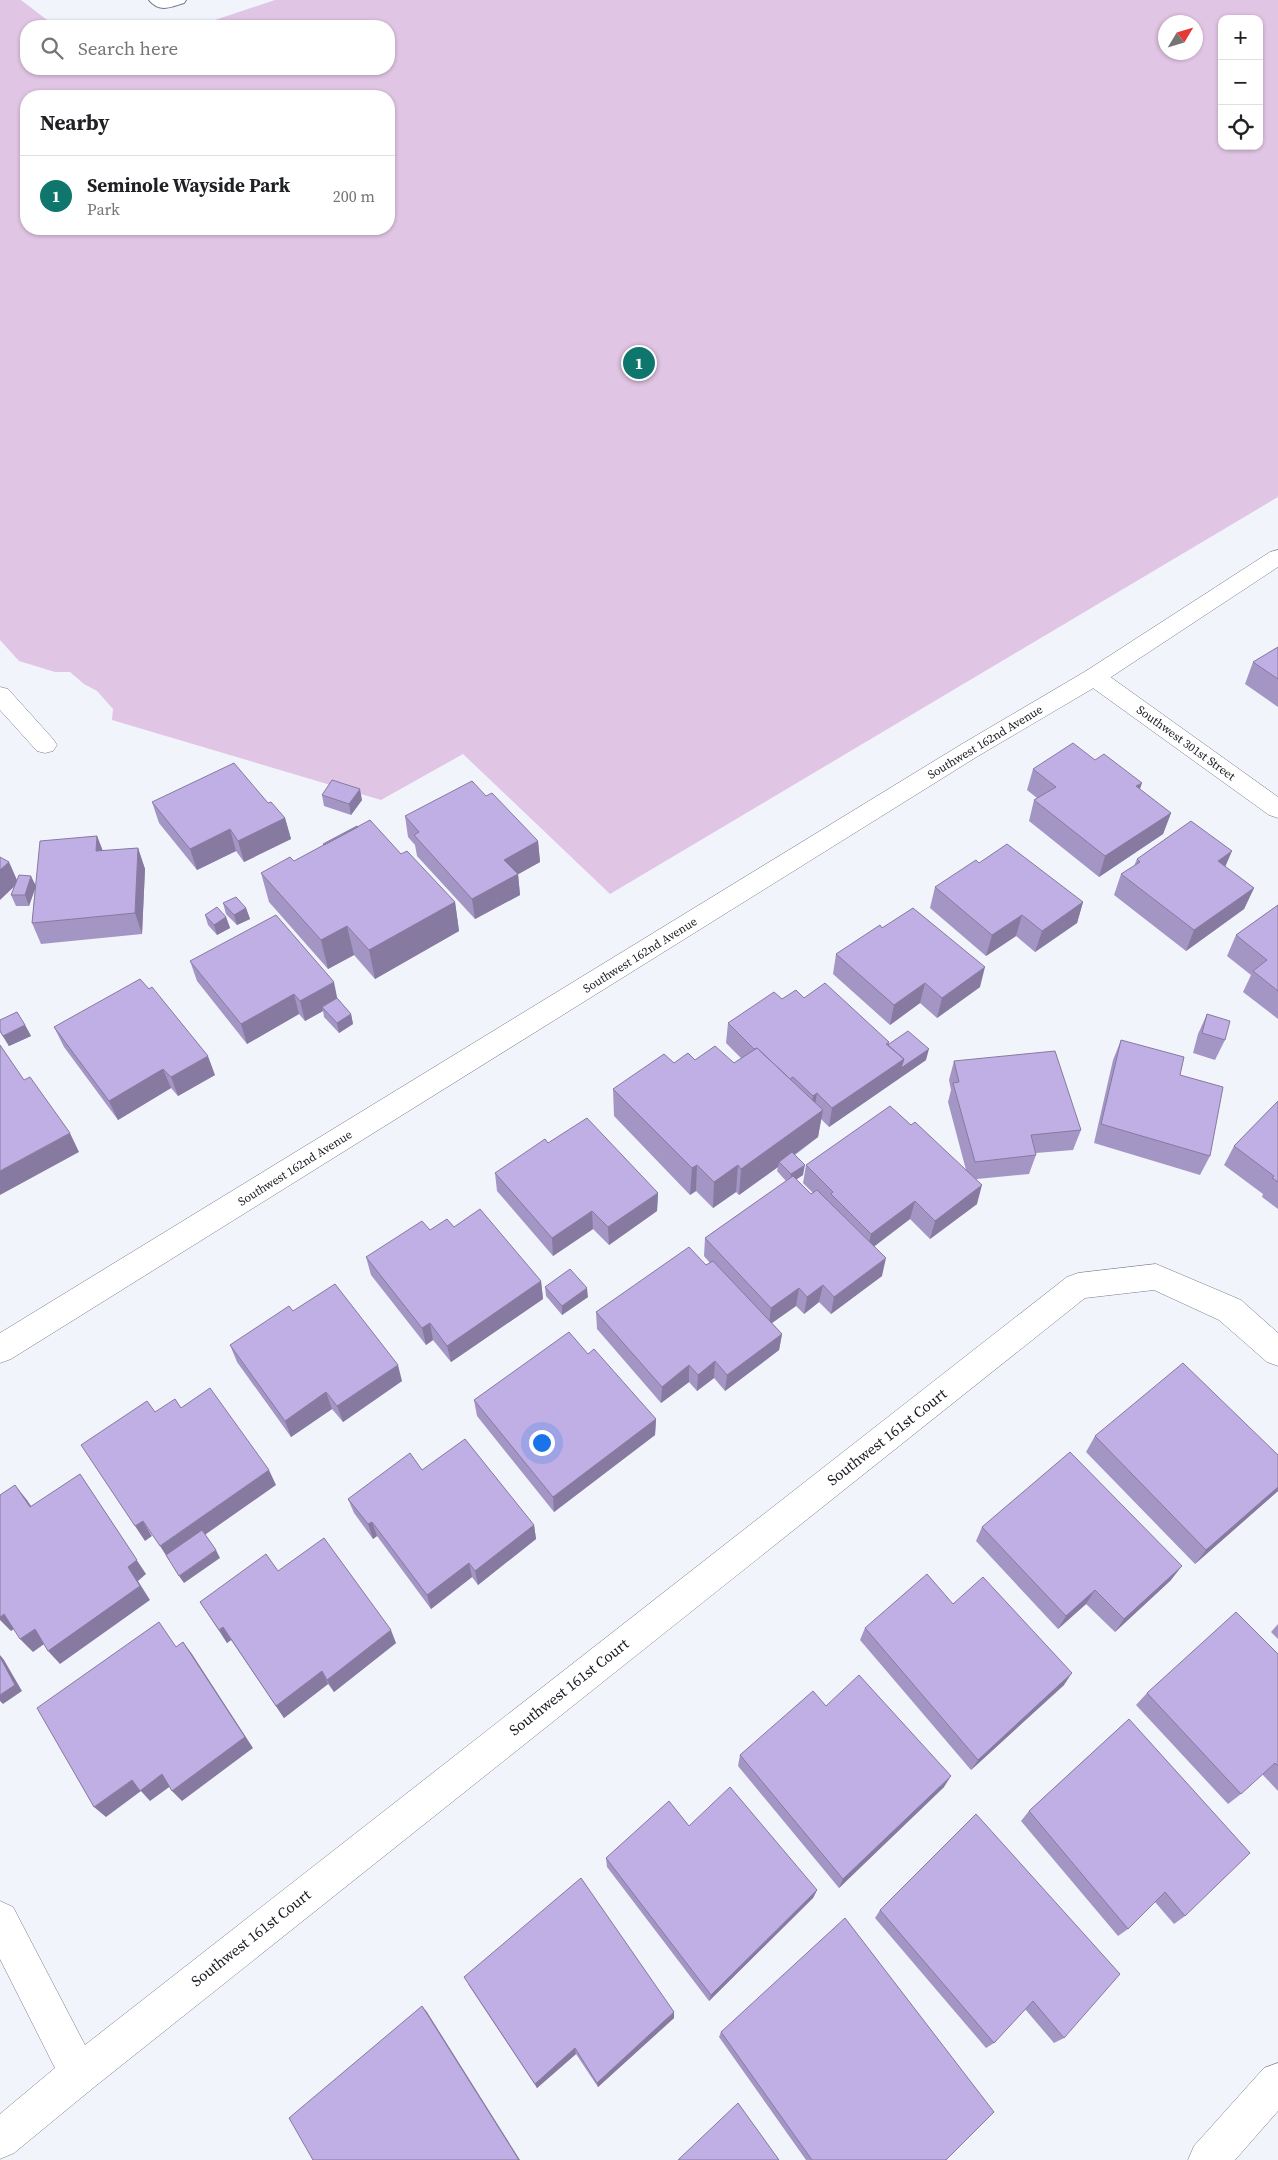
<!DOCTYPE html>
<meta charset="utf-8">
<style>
body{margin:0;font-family:"Source Serif 4",serif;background:#f6f6f6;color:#202124}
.controls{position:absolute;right:15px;top:15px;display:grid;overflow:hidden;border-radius:10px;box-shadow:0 1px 4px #0004}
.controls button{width:45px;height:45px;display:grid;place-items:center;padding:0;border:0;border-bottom:1px solid #e0e0e0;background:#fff;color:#202124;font:25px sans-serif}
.compass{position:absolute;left:1158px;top:15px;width:45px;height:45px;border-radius:50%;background:#fff;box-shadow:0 1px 4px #0004;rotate:52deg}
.you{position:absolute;left:541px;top:1442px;width:18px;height:18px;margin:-12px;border:4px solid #fff;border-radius:50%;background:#1a73e8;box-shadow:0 0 0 8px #1a73e833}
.badge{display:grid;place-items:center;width:32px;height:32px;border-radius:50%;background:#0f766e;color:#fff;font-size:16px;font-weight:700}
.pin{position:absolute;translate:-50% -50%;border:2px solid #fff;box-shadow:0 1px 5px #0006}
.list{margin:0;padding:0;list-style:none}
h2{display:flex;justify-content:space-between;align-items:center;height:65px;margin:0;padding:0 20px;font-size:21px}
h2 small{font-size:16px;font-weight:400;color:#757577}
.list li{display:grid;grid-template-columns:32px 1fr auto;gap:15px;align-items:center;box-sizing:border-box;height:80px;padding:0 20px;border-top:1px solid #e0e0e0}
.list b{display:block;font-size:19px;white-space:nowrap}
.list p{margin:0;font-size:16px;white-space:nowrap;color:#757577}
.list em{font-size:16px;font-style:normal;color:#757577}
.icon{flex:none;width:28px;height:28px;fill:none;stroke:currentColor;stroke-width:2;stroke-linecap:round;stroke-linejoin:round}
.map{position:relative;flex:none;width:1278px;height:2160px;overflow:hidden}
.search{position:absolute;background:#fff;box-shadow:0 1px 4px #0004;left:20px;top:20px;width:375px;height:55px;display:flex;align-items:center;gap:12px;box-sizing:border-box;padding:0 18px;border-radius:20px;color:#757577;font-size:19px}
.panel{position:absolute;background:#fff;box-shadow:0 1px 4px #0004;left:20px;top:90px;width:375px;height:145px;border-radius:20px}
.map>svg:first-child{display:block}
.green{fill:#e1c5e4;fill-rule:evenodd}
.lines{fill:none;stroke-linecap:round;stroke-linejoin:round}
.lane-casing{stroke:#767b8b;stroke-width:2}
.street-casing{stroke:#767b8b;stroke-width:1}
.secondary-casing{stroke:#767b8b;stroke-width:1}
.lane{fill:#fff;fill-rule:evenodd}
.street{fill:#fff;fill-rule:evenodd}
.secondary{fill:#fff;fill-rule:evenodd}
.wall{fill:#a496c4}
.shaded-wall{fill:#867aa0}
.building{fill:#bfafe4;stroke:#867aa0}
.labels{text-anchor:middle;stroke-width:4;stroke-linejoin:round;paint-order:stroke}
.street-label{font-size:12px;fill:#17181f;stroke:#fff}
.near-street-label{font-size:15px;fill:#17181f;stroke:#fff}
</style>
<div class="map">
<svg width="1278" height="2160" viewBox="0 0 1278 2160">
<rect width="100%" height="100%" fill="#f2f4fc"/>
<path class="green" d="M 0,0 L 21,0 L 55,26 L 26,26 L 26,69 L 389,69 L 389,26 L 197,26 L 275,0 L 1278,0 L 1278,497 L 610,894 L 463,754 L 381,800 L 112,720 L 113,709 L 97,691 L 84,684 L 70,672 L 55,672 L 19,661 L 0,640 ZM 1222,19 L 1259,19 L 1259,146 L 1222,146 ZM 1166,22 L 1196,22 L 1196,52 L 1166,52 ZM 26,96 L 389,96 L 389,229 L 26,229 Z"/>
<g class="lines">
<defs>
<path id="lane" d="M 149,0 L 186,0 L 184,3 C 170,7 160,13 149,0 Z"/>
<path id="street" d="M 1094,669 L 1102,671 L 1278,797 L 1278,818 L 1269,815 L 1086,683 L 1083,677 L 1086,671 Z
M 0,687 L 8,689 L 53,739 L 57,745 L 53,751 L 45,753 L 37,751 L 0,710 Z
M 1156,1264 L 1241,1300 L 1278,1333 L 1278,1366 L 1267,1362 L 1219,1320 L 1154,1290 L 1085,1298 L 93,2088 L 14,2153 L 0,2159 L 0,2114 L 55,2068 L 0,1959 L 0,1901 L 13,1907 L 85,2045 L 1067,1277 L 1078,1273 Z
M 1278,2063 L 1278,2111 L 1235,2160 L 1188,2160 L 1194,2146 L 1264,2068 Z"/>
<path id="secondary" d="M 1278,550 L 1278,567 L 1102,683 L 978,756 L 11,1359 L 0,1363 L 0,1333 L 962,744 L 1086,671 L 1270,552 Z"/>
</defs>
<use href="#lane" class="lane-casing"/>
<use href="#street" class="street-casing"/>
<use href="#secondary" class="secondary-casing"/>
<use href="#lane" class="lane"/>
<use href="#street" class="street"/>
<use href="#secondary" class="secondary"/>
</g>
<path class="wall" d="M 1278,647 L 1278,707 L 1245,684 L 1253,662 Z
M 1095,760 L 1171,813 L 1163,834 L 1099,877 L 1029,821 L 1034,800 L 1037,798 L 1027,790 L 1033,769 Z
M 322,795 L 362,800 L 351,815 L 324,806 Z
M 486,796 L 538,841 L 540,862 L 518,874 L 520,895 L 475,919 L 417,856 L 415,845 L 408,837 L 405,816 Z
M 152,802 L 268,803 L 285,818 L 291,839 L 244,862 L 236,851 L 197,870 L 159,823 Z
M 97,836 L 103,851 L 138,848 L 145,869 L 142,934 L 41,944 L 32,923 L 35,889 L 29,906 L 16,906 L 11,895 L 15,886 L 9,862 L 17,880 L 35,885 Z
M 401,854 L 455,902 L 459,931 L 375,979 L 354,955 L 328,969 L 269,902 L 261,873 L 294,861 Z
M 1137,859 L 1225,867 L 1254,888 L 1244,909 L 1186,951 L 1114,895 L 1121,874 L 1134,866 Z
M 979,863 L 1083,902 L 1077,923 L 1035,952 L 1016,936 L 986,956 L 930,908 L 935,887 Z
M 223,903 L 246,908 L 250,919 L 237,925 L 226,914 Z
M 1278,905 L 1278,1019 L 1243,992 L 1251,975 L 1227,956 L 1236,935 Z
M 205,915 L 226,917 L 230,928 L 217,935 L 208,925 Z
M 882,928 L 980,987 L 937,1018 L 920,1003 L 890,1025 L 833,974 L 836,954 Z
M 190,961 L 338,999 L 351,1014 L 353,1024 L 339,1033 L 324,1017 L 323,1011 L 305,1021 L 299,1014 L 247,1044 L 197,981 Z
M 804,998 L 889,1042 L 889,1044 L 926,1060 L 829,1127 L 821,1119 L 818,1137 L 795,1155 L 803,1175 L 796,1179 L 811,1194 L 813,1193 L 803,1183 L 806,1165 L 911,1125 L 966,1170 L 948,1102 L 951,1090 L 949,1080 L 954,1061 L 1081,1130 L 1073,1150 L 1036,1153 L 1036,1155 L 1029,1174 L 977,1179 L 977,1204 L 930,1239 L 910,1219 L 874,1246 L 882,1276 L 831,1314 L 819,1302 L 804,1314 L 796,1306 L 772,1323 L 782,1334 L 779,1350 L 725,1391 L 714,1378 L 697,1391 L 689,1382 L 661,1403 L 597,1329 L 596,1312 L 706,1265 L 710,1263 L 704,1256 L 705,1238 L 786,1181 L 777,1171 L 778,1167 L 739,1195 L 736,1192 L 713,1208 L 696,1191 L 690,1195 L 614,1116 L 613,1089 L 674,1063 L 695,1060 L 734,1063 L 741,1058 L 726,1043 L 728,1023 L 782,999 Z
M 1207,1014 L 1225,1040 L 1215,1060 L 1193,1053 L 1198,1034 Z
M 0,1020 L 25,1025 L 31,1036 L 9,1046 L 0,1032 Z
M 54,1027 L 215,1075 L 178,1096 L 171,1088 L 118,1120 L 64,1047 Z
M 1121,1040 L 1180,1075 L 1210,1156 L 1200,1175 L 1094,1143 L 1113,1060 Z
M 1278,1101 L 1278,1209 L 1262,1197 L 1263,1194 L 1224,1165 L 1234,1146 Z
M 548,1143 L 658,1193 L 657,1211 L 609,1245 L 593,1229 L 553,1256 L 497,1191 L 495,1173 Z
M 454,1227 L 541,1281 L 543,1299 L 451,1362 L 433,1340 L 426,1345 L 371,1275 L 366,1257 L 430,1230 Z
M 545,1287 L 588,1297 L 562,1315 L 546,1296 Z
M 293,1311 L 402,1381 L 343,1422 L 332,1409 L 291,1437 L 237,1362 L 230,1345 Z
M 588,1354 L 656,1419 L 655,1435 L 554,1512 L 477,1416 L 474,1400 Z
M 1095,1436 L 1278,1491 L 1195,1564 L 1086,1452 Z
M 422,1470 L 534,1525 L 536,1539 L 478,1585 L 472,1577 L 431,1609 L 377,1536 L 373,1539 L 354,1513 L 348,1499 Z
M 982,1527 L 1171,1580 L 1115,1632 L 1086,1604 L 1058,1629 L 976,1541 Z
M 278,1571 L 396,1643 L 334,1692 L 328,1684 L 284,1718 L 231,1640 L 227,1643 L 200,1602 Z
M 953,1604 L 1064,1685 L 971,1770 L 860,1640 L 865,1628 Z
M 1278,1624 L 1278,1639 L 1271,1632 Z
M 1278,1654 L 1278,1791 L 1262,1774 L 1241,1794 L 1228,1804 L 1136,1705 L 1147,1693 Z
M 1129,1719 L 1185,1916 L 1174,1924 L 1155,1902 L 1128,1929 L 1118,1936 L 1021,1821 L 1029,1811 Z
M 740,1755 L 944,1787 L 839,1888 L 738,1766 Z
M 976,1814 L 1064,2038 L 1054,2043 L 1025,2009 L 994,2043 L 986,2048 L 875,1918 L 880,1910 Z
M 689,1826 L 817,1890 L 813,1898 L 709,2001 L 607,1867 L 606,1858 Z
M 468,1984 L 674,2018 L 598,2087 L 576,2054 L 537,2088 Z
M 721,2032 L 946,2160 L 806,2160 L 719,2037 Z"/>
<path class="shaded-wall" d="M 1142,783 L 1135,804 L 1136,786 Z
M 360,789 L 362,800 L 351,815 L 349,804 Z
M 1171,813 L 1163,834 L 1099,877 L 1105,856 Z
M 285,818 L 291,839 L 244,862 L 238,841 Z
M 230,829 L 236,851 L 197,870 L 190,849 Z
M 97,836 L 105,857 L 96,851 Z
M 538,841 L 540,862 L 506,881 L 504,860 Z
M 138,848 L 145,869 L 142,934 L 135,913 Z
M 1232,851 L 1223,872 L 1218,861 Z
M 9,862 L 18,883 L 0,900 L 0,870 Z
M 518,874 L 520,895 L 475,919 L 472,899 Z
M 31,876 L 36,886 L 29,906 L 25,895 Z
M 1254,888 L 1244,909 L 1186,951 L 1194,930 Z
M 455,902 L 459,931 L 375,979 L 369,950 Z
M 1083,902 L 1077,923 L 1035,952 L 1042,931 Z
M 246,908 L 250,919 L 237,925 L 234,915 Z
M 1022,915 L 1016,936 L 986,956 L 992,935 Z
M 226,917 L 230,928 L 217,935 L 214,925 Z
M 347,926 L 354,955 L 328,969 L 321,940 Z
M 985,967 L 980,987 L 937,1018 L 942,998 Z
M 334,982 L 338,1002 L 322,1007 L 323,1011 L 305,1021 L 300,1001 Z
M 925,983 L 920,1003 L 890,1025 L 894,1005 Z
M 294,994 L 299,1014 L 247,1044 L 241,1024 Z
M 351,1014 L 353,1024 L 339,1033 L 337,1023 Z
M 25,1025 L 31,1036 L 9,1046 L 3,1036 Z
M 929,1049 L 926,1060 L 829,1127 L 832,1108 L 904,1059 Z
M 208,1056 L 215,1075 L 178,1096 L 171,1077 Z
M 163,1069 L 171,1088 L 118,1120 L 109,1101 Z
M 817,1093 L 814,1112 L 810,1115 L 813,1096 Z
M 823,1110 L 818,1137 L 781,1164 L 779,1162 L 778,1167 L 739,1195 L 741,1169 Z
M 70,1133 L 79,1152 L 0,1195 L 0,1171 Z
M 697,1165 L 696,1191 L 690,1195 L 692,1168 Z
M 738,1165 L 736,1192 L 713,1208 L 714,1182 Z
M 805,1165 L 803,1175 L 790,1184 L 791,1174 Z
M 982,1185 L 977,1204 L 930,1239 L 935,1221 Z
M 658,1193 L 657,1211 L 609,1245 L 608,1227 Z
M 915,1201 L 910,1219 L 867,1252 L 871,1234 Z
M 592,1211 L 593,1229 L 553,1256 L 552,1238 Z
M 886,1258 L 882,1276 L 831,1314 L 834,1297 Z
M 541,1281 L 543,1299 L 451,1362 L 447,1346 Z
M 823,1285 L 819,1302 L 804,1314 L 807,1297 Z
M 587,1288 L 588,1297 L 562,1315 L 562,1306 Z
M 799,1288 L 796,1306 L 769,1325 L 771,1308 Z
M 430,1323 L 433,1340 L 426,1345 L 422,1328 Z
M 782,1334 L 779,1350 L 725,1391 L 727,1375 Z
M 715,1361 L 714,1378 L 697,1391 L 698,1375 Z
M 398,1365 L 402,1381 L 343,1422 L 337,1406 Z
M 689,1365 L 689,1382 L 661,1403 L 662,1387 Z
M 326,1392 L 332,1409 L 291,1437 L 285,1421 Z
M 656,1419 L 655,1435 L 554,1512 L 553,1497 Z
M 269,1470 L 276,1485 L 169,1560 L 160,1546 Z
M 80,1474 L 146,1574 L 138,1581 L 150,1600 L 60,1664 L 48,1651 L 128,1567 Z
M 15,1485 L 27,1500 L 42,1522 L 30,1507 Z
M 1278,1487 L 1278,1491 L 1195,1564 L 1206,1550 Z
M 143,1521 L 152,1536 L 145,1541 L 135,1526 Z
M 372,1522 L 377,1536 L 373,1539 L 368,1524 Z
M 534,1525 L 536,1539 L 478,1585 L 475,1571 Z
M 216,1550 L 220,1558 L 184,1583 L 179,1576 Z
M 469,1563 L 472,1577 L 431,1609 L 427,1595 Z
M 1182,1566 L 1171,1580 L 1115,1632 L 1124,1619 Z
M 1095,1590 L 1086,1604 L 1058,1629 L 1066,1616 Z
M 4,1614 L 17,1627 L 11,1631 L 0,1620 L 0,1617 Z
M 223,1627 L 231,1640 L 227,1643 L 219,1630 Z
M 35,1629 L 47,1642 L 33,1652 L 20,1639 Z
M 391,1630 L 396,1643 L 334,1692 L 327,1680 Z
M 183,1642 L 192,1654 L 253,1748 L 182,1801 L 172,1791 Z
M 0,1655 L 4,1660 L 22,1691 L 3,1704 L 0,1701 Z
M 322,1671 L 328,1684 L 284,1718 L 276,1706 Z
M 1072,1673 L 1064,1685 L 971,1770 L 978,1760 Z
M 162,1774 L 172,1785 L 150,1801 L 141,1791 L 106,1817 L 94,1807 L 132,1780 Z
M 951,1776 L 944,1787 L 839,1888 L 843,1879 Z
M 817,1890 L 813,1898 L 709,2001 L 711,1995 Z
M 422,2006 L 427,2012 L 520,2160 L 519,2160 Z
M 674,2012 L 674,2018 L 598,2087 L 597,2083 Z
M 575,2048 L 576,2054 L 537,2088 L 535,2084 Z"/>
<path class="building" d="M 1278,647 L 1278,679 L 1253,662 Z
M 1073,743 L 1095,760 L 1104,754 L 1142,783 L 1136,786 L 1171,813 L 1105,856 L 1034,800 L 1056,787 L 1033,769 Z
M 234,763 L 268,803 L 271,802 L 285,818 L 238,841 L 230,829 L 190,849 L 152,802 Z
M 332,780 L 360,789 L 349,804 L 322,795 Z
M 472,781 L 486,796 L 492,793 L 538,841 L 504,860 L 518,874 L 472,899 L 414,835 L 419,832 L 405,816 Z
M 370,820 L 401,854 L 407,851 L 455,902 L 369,950 L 347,926 L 321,940 L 261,873 L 290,857 L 294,861 Z
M 1191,821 L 1232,851 L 1218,861 L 1254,888 L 1194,930 L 1121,874 L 1140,862 L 1137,859 Z
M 357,826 L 358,827 L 324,845 L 323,844 Z
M 97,836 L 96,851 L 138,848 L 135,913 L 32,923 L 40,841 Z
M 1007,844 L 1083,902 L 1042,931 L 1022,915 L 992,935 L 935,887 L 976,860 L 979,863 Z
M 0,857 L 9,862 L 0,870 Z
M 19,875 L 31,876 L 25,895 L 11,895 Z
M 236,897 L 246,908 L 234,915 L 223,903 Z
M 1278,905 L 1278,991 L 1253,971 L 1267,960 L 1236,935 Z
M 217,907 L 226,917 L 214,925 L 205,915 Z
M 913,908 L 985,967 L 942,998 L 925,983 L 894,1005 L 836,954 L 880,925 L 882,928 Z
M 276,915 L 334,982 L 300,1001 L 294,994 L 241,1024 L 190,961 Z
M 140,979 L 149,989 L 152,987 L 208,1056 L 171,1077 L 163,1069 L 109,1101 L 54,1027 Z
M 825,983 L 889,1042 L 886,1044 L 904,1059 L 832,1108 L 817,1093 L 813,1096 L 793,1077 L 790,1079 L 757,1048 L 754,1049 L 728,1023 L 774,992 L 782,999 L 796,990 L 804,998 Z
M 337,998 L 351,1014 L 337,1023 L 322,1007 Z
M 17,1012 L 25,1025 L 3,1036 L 0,1031 L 0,1020 Z
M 1207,1014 L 1230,1021 L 1225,1040 L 1202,1033 Z
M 908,1031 L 929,1049 L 901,1068 L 904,1059 L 888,1045 L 889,1044 Z
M 1121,1040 L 1184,1057 L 1180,1075 L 1223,1087 L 1210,1156 L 1101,1124 Z
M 0,1045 L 24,1080 L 30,1077 L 70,1133 L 0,1171 Z
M 715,1046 L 734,1063 L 757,1048 L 823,1110 L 741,1169 L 738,1165 L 714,1182 L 697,1165 L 692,1168 L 613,1089 L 664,1054 L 674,1063 L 688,1053 L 695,1060 Z
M 1055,1051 L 1081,1130 L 1031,1135 L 1036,1155 L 975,1162 L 953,1083 L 959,1082 L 954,1061 Z
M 1278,1101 L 1278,1182 L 1272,1178 L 1274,1176 L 1234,1146 Z
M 890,1106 L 911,1125 L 915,1122 L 982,1185 L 935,1221 L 915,1201 L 871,1234 L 831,1194 L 833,1192 L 806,1165 Z
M 587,1118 L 658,1193 L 608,1227 L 592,1211 L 552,1238 L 495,1173 L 545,1139 L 548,1143 Z
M 792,1152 L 805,1165 L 791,1174 L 779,1162 Z
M 793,1176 L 811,1194 L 817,1190 L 886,1258 L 834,1297 L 823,1285 L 807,1297 L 799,1288 L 771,1308 L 705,1238 Z
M 480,1209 L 541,1281 L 447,1346 L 430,1323 L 422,1328 L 366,1257 L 422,1221 L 430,1230 L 447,1219 L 454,1227 Z
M 689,1247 L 706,1265 L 713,1261 L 782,1334 L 727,1375 L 715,1361 L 698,1375 L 689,1365 L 662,1387 L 596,1312 Z
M 570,1269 L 587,1288 L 562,1306 L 545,1287 Z
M 335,1284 L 398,1365 L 337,1406 L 326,1392 L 285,1421 L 230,1345 L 289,1306 L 293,1311 Z
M 569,1332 L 588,1354 L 594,1349 L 656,1419 L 553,1497 L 474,1400 Z
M 1183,1363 L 1278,1455 L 1278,1487 L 1206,1550 L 1095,1436 Z
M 210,1388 L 269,1470 L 160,1546 L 143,1521 L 135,1526 L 81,1445 L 147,1401 L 155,1412 L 175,1399 L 181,1408 Z
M 465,1439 L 534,1525 L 475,1571 L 469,1563 L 427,1595 L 372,1522 L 368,1524 L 348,1499 L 410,1453 L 422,1470 Z
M 1070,1452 L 1182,1566 L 1124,1619 L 1095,1590 L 1066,1616 L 982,1527 Z
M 80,1474 L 137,1560 L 128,1567 L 140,1586 L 48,1651 L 35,1629 L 20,1639 L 4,1614 L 0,1617 L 0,1495 L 15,1485 L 30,1507 Z
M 202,1530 L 216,1550 L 179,1576 L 166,1555 Z
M 324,1538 L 391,1630 L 327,1680 L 322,1671 L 276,1706 L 223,1627 L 219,1630 L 200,1602 L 266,1554 L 278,1571 Z
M 927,1574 L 953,1604 L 983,1577 L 1072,1673 L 978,1760 L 865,1628 Z
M 1236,1612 L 1278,1654 L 1278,1766 L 1275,1763 L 1241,1794 L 1147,1693 Z
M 159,1622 L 176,1647 L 183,1642 L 245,1737 L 172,1791 L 162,1774 L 140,1791 L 132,1780 L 94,1807 L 37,1708 Z
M 0,1657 L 15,1685 L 0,1695 Z
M 859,1675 L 951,1776 L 843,1879 L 740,1755 L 813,1691 L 826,1706 Z
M 1129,1719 L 1250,1853 L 1185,1916 L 1165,1892 L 1128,1929 L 1029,1811 Z
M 730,1787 L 817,1890 L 711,1995 L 606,1858 L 669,1801 L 689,1826 Z
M 976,1814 L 1120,1974 L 1064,2038 L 1033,2001 L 994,2043 L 880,1910 Z
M 581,1878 L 674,2012 L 597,2083 L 575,2048 L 535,2084 L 464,1977 Z
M 845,1918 L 994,2112 L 946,2160 L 812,2160 L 721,2032 Z
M 422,2006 L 519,2160 L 313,2160 L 289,2118 Z
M 738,2103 L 779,2160 L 678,2160 Z"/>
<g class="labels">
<g class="street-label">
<text transform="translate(985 742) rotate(-31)" y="4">Southwest 162nd Avenue</text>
<text transform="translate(1186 743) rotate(36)" y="4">Southwest 301st Street</text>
<text transform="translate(640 955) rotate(-32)" y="4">Southwest 162nd Avenue</text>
<text transform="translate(295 1168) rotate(-32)" y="4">Southwest 162nd Avenue</text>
</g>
<g class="near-street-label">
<text transform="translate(887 1437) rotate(-38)" y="5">Southwest 161st Court</text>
<text transform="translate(569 1687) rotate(-38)" y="5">Southwest 161st Court</text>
<text transform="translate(251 1938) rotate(-38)" y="5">Southwest 161st Court</text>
</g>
</g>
</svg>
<div class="controls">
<button>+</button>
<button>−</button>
<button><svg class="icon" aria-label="locate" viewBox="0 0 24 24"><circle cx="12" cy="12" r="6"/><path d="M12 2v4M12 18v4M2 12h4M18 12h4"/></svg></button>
</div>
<svg class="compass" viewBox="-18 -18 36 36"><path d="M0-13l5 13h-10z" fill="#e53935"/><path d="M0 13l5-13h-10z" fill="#757577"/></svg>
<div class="you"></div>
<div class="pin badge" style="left:639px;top:363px">1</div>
<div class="search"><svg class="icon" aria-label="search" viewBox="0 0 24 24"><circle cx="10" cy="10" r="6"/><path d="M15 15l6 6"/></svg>Search here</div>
<section class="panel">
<h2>Nearby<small></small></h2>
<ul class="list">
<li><span class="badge">1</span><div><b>Seminole Wayside Park</b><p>Park</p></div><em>200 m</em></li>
</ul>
</section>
</div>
